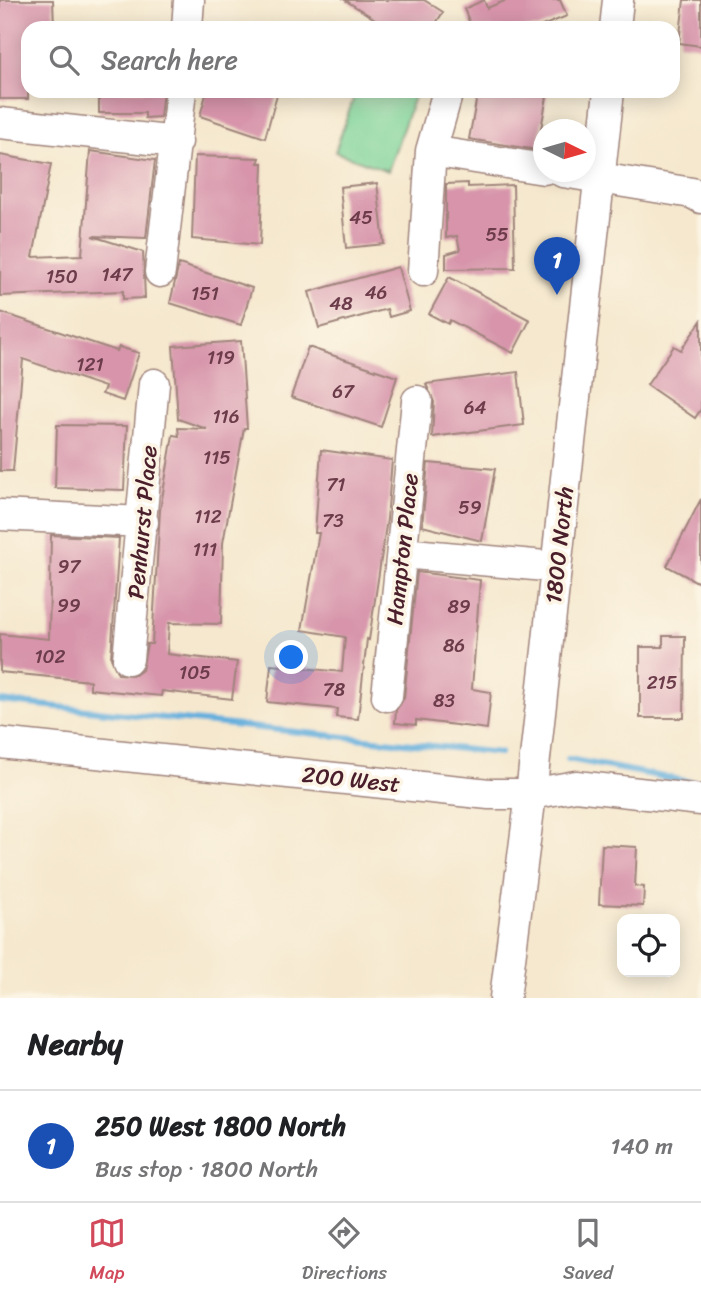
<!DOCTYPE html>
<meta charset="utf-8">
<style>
body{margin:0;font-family:Sriracha,sans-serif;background:#f6f6f6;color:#202124}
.controls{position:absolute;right:21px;bottom:21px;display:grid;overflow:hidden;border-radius:14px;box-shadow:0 4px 18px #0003}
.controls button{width:63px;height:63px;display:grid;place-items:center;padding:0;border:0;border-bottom:2px solid #e0e0e0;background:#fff;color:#202124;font:35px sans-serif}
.compass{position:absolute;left:533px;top:119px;width:63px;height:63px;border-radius:50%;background:#fff;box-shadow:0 4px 18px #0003;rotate:95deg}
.you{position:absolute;left:292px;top:658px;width:24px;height:24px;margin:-18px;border:5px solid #fff;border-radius:50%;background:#1a73e8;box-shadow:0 0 0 10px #1a73e833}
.badge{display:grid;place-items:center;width:46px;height:46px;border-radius:50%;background:#d1495b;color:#fff;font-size:23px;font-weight:700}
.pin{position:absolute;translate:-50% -58px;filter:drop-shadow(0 2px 4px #0008)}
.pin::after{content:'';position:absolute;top:37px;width:24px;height:21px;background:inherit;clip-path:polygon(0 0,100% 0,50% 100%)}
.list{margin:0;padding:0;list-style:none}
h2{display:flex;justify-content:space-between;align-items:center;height:91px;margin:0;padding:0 28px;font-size:30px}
h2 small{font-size:23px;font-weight:400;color:#757577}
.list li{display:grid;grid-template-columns:46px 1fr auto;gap:21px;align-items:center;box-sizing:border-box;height:112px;padding:0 28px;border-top:2px solid #e0e0e0}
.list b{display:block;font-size:26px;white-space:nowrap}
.list p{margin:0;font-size:23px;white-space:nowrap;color:#757577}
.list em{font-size:23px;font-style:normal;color:#757577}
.icon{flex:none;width:38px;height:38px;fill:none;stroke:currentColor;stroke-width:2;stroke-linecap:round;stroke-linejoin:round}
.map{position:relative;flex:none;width:701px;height:998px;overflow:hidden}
.search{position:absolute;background:#fff;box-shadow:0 4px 18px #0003;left:21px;right:21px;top:21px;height:77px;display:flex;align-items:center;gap:18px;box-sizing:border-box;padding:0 24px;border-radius:21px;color:#757577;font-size:26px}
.sheet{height:203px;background:#fff}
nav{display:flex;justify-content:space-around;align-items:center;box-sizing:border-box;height:98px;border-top:2px solid #e0e0e0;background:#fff;font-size:19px;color:#757577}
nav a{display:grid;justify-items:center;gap:4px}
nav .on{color:#d1495b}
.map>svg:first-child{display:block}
.green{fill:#7cd398;stroke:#637962;stroke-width:2}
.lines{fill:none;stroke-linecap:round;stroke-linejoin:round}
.stream{stroke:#64afdd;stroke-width:6}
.building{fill:#d794ab}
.minor-casing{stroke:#a0847c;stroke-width:33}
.minor{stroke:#fff;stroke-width:30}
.labels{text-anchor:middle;stroke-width:7;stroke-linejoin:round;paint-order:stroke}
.number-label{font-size:19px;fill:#6d3c4b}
.street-label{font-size:23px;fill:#4a1f2b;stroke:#fcf5e5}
</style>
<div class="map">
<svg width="701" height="998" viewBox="0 0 701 998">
<rect width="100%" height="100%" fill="#fcf5e5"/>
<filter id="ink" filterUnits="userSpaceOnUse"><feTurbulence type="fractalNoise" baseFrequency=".0143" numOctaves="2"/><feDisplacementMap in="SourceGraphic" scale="14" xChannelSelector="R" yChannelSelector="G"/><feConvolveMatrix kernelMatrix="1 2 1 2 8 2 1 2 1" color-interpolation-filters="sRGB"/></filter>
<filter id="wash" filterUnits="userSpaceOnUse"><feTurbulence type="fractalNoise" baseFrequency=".00686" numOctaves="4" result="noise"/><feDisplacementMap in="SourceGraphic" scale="28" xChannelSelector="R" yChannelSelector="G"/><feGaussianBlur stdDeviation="1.57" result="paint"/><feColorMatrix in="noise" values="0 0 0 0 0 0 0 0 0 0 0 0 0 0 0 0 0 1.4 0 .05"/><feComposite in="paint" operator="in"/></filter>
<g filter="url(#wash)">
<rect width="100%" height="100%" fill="#f5e8ce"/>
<path class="green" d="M 356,91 L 416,91 L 388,171 L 335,152 Z"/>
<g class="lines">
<path class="stream" d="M 0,701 L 500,753
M 568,759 L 701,784"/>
</g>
<g id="blocks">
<path class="building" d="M 0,0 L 53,0 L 54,28 L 28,28 L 28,99 L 0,99 Z
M 345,0 L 424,0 L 443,12 L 433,28 L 389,28 Z
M 484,0 L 487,8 L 507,0 L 560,0 L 567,16 L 537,28 L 472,28 L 464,9 Z
M 684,0 L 701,0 L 701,46 L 679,43 Z
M 99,91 L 163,91 L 160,117 L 145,118 L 145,113 L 99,113 Z
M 207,91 L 278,91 L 265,138 L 200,116 Z
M 478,91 L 548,91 L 537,150 L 469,139 Z
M 90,151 L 155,160 L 146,238 L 92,236 L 143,252 L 145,298 L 123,299 L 123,291 L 0,296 L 0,155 L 51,164 L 33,257 L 82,255 Z
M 195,156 L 260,158 L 258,163 L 263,163 L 260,245 L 192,239 Z
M 377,183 L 384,244 L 346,248 L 340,187 Z
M 468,183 L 468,187 L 513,185 L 515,268 L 446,269 L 446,254 L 460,250 L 457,236 L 446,238 L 446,184 Z
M 179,264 L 252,288 L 241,325 L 170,303 Z
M 398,267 L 410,311 L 389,317 L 387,309 L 319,328 L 309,292 Z
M 449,277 L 530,320 L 513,353 L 450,320 L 448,324 L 429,314 Z
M 0,312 L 117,351 L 119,347 L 139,353 L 123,401 L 102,394 L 105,387 L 23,359 L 13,471 L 0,471 Z
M 701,321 L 701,409 L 695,418 L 647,385 L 674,346 L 681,350 Z
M 241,341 L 247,428 L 244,428 L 223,543 L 221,624 L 169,623 L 167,654 L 237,662 L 232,699 L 162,691 L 161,696 L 90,689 L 90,681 L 0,672 L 0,634 L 49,639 L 51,535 L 119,538 L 111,658 L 118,674 L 135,675 L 142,670 L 147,644 L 152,644 L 160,510 L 173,435 L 179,436 L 178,428 L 207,429 L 178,419 L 173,346 Z
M 308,347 L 397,377 L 381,427 L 291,397 Z
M 518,372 L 524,425 L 432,437 L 434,402 L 426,384 Z
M 57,425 L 127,426 L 124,490 L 55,488 Z
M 321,450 L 392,460 L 387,519 L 369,640 L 367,639 L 358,719 L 336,717 L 337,709 L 267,702 L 271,665 L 342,672 L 345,637 L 302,630 L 319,533 L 315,533 Z
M 428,463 L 495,469 L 482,541 L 422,526 Z
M 701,499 L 701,584 L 667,566 Z
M 417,572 L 480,580 L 472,689 L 491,692 L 487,729 L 416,720 L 416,725 L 395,723 L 396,710 L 404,698 Z
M 663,636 L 685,636 L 684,718 L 640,718 L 640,647 L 663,647 Z
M 602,845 L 637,847 L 635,886 L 644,887 L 643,906 L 599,904 Z"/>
</g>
</g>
<g filter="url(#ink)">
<use href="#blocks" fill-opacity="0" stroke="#a0847c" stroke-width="2"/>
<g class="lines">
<defs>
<path id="minor" d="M 187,28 L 189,0
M 615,28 L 618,0
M 0,123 L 177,142
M 431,151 L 544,169
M 563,172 L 692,193 L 701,198
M 423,271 L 431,151 L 448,91
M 160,272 L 181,91
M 0,515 L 143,522
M 402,553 L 556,567
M 128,659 L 154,384
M 387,696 L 417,401
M 0,743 L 489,794 L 531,794 L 576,786 L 701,800
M 505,998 L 531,794 L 609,91"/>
</defs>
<use href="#minor" class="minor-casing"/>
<use href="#minor" class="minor"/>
</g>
</g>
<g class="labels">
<g class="number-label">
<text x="361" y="224">45</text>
<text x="497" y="241">55</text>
<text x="117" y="281">147</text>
<text x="62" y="283">150</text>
<text x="376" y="299">46</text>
<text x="205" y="300">151</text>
<text x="341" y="310">48</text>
<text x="221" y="364">119</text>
<text x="90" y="371">121</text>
<text x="343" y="398">67</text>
<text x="475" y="414">64</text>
<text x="226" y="423">116</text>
<text x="217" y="464">115</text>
<text x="336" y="491">71</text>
<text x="470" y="514">59</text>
<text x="208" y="523">112</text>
<text x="333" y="527">73</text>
<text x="205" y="556">111</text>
<text x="69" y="573">97</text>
<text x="69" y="612">99</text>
<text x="459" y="613">89</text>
<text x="454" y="652">86</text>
<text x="50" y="663">102</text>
<text x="195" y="679">105</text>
<text x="662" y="689">215</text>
<text x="334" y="696">78</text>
<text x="444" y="707">83</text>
</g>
<g class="street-label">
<text transform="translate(142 522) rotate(-85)" y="8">Penhurst Place</text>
<text transform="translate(559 545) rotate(-84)" y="8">1800 North</text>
<text transform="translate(402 549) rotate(-84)" y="8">Hampton Place</text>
<text transform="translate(351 779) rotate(6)" y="8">200 West</text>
</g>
</g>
</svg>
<div class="controls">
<button><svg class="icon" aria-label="locate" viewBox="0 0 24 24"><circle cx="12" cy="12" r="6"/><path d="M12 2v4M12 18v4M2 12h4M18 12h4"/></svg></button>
</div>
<svg class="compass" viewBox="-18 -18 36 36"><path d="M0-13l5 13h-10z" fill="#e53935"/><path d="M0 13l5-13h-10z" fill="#757577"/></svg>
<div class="you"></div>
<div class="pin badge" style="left:557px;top:295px;background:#1a4fb4">1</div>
<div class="search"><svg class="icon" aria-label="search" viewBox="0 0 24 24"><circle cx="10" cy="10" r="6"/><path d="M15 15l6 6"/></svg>Search here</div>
</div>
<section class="sheet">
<h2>Nearby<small></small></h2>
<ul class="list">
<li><span class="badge" style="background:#1a4fb4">1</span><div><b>250 West 1800 North</b><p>Bus stop · 1800 North</p></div><em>140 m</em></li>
</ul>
</section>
<nav>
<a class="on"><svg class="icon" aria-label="map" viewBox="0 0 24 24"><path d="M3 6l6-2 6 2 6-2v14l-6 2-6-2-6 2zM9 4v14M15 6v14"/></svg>Map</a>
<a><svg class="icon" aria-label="directions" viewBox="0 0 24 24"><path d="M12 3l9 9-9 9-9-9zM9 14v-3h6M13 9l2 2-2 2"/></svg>Directions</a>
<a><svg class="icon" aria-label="saved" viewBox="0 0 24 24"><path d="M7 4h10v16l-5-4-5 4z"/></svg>Saved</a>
</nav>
